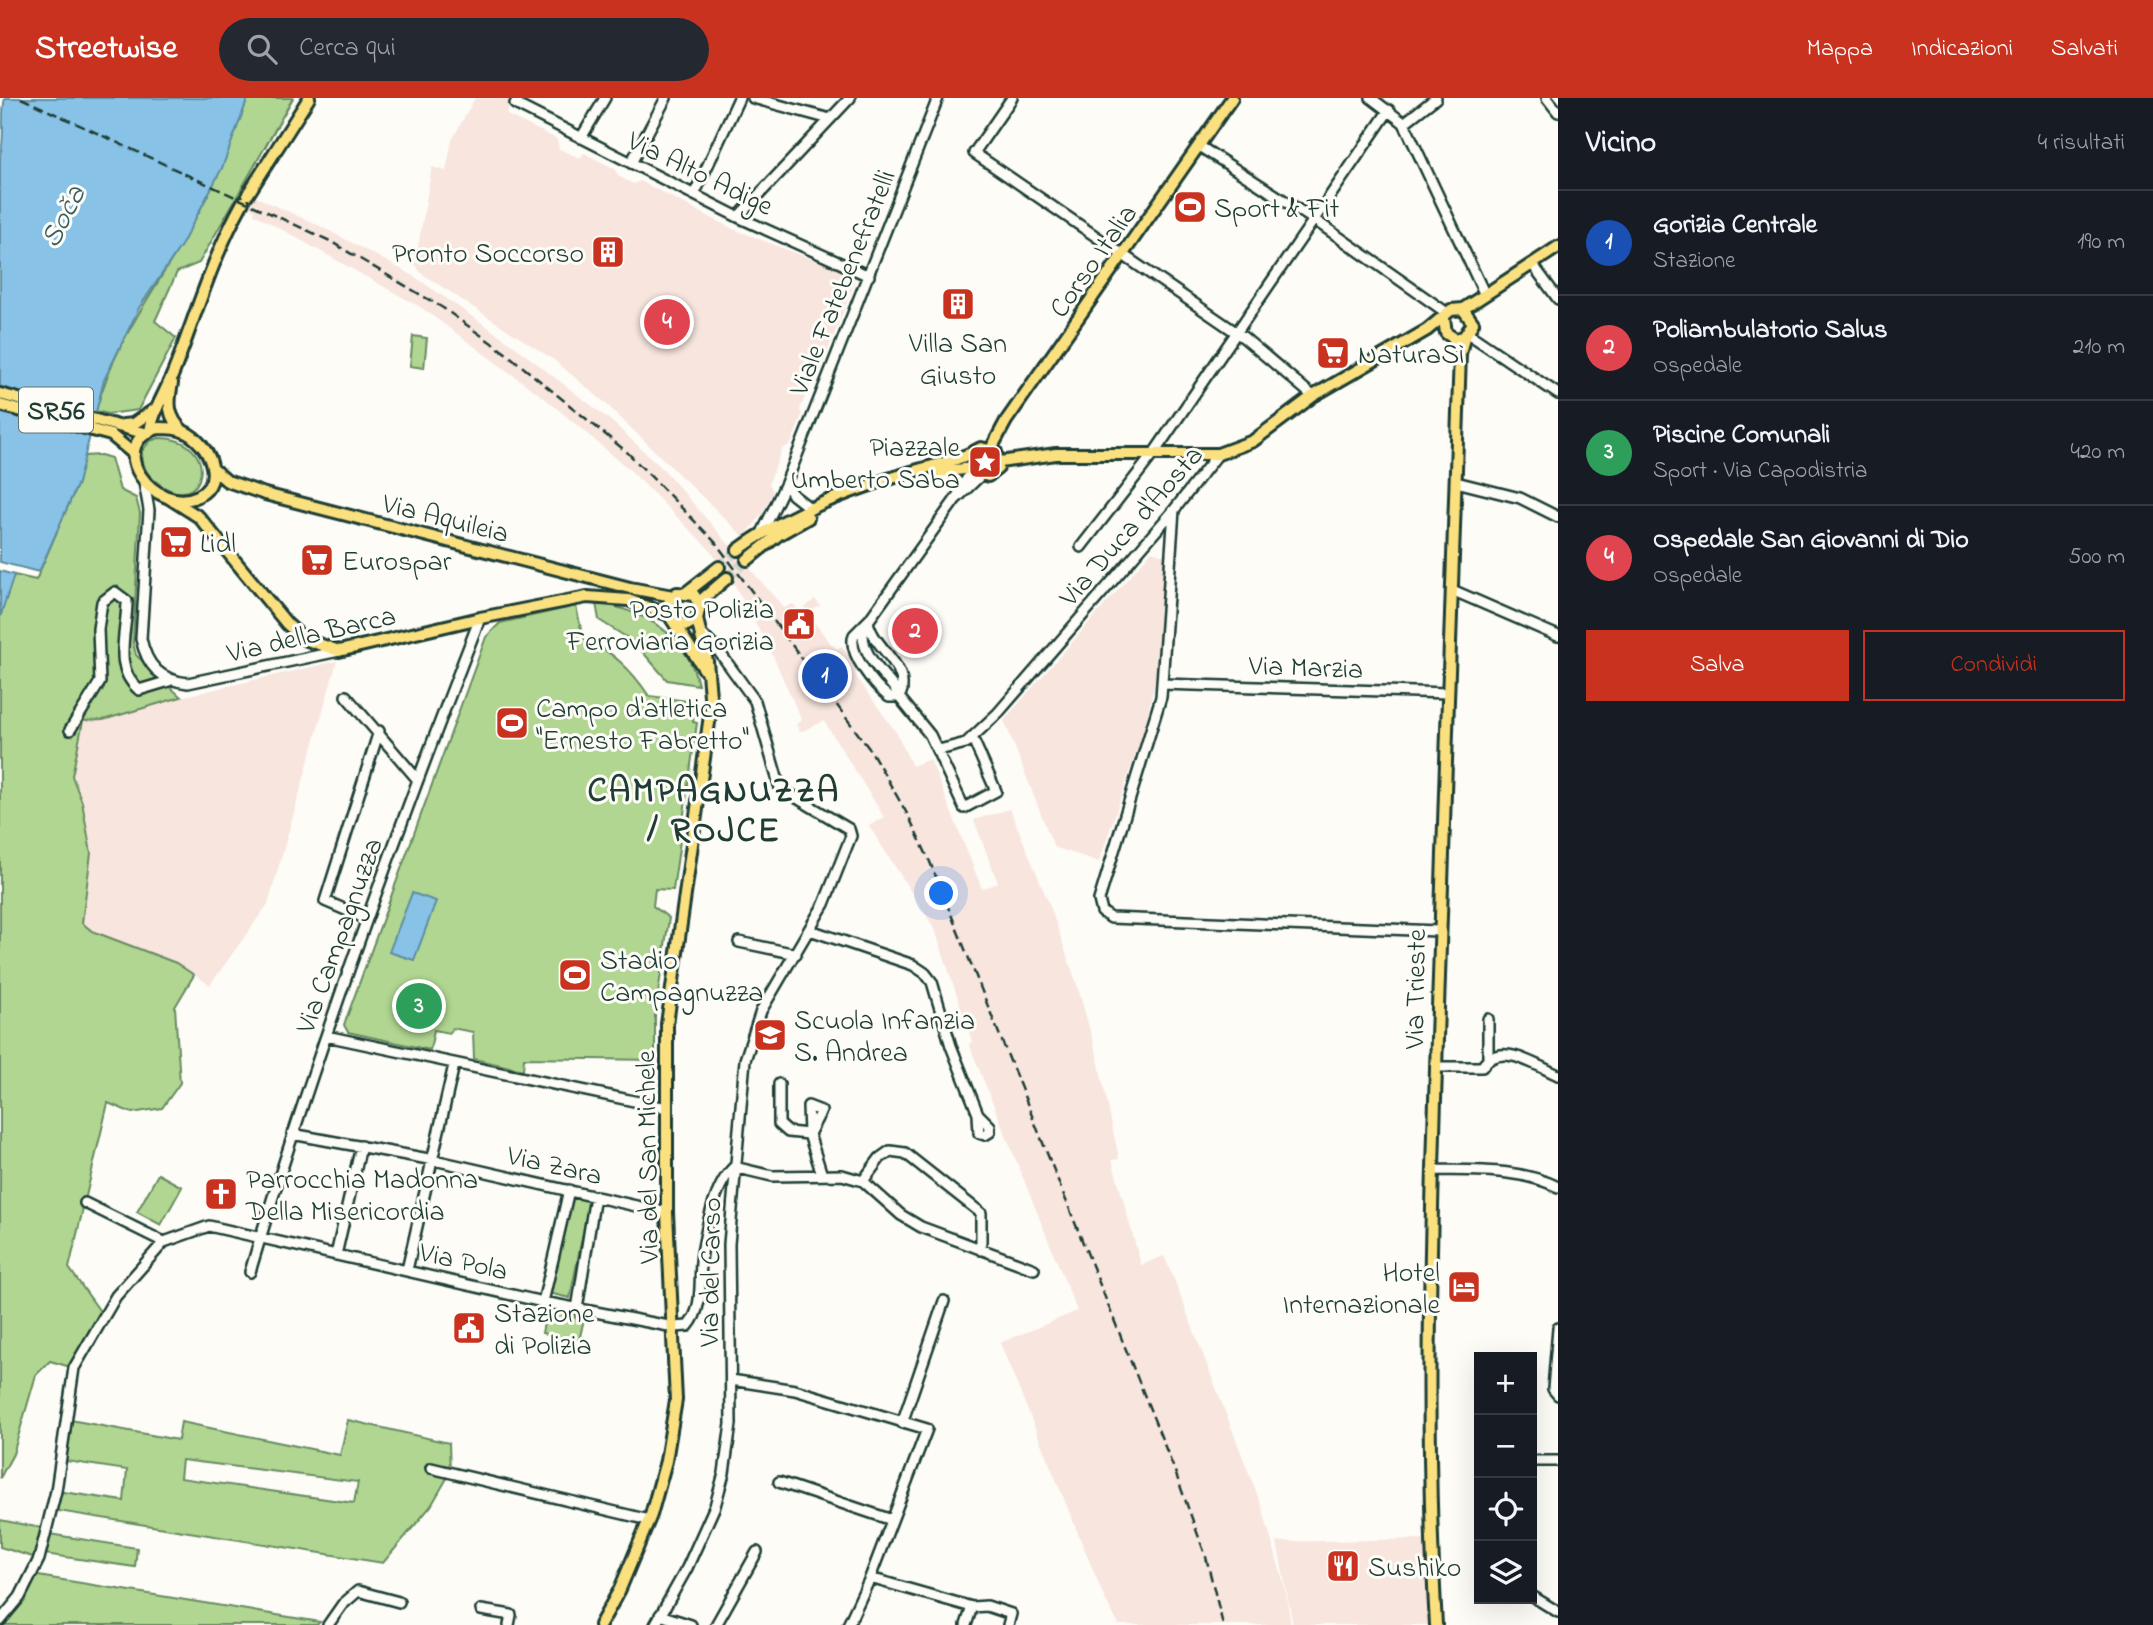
<!DOCTYPE html>
<html lang="it">
<meta charset="utf-8">
<style>
body{margin:0;font-family:"Indie Flower",sans-serif;background:#242831;color:#f1f3f6}
.controls{position:absolute;right:21px;bottom:21px;display:grid;overflow:hidden;border-radius:0px;box-shadow:0 7px 28px #0002}
.controls button{width:63px;height:63px;display:grid;place-items:center;padding:0;border:0;border-bottom:2px solid #363941;background:#171b24;color:#f1f3f6;font:35px sans-serif}
.you{position:absolute;left:942px;top:796px;width:24px;height:24px;margin:-18px;border:5px solid #fff;border-radius:50%;background:#1a73e8;box-shadow:0 0 0 10px #1a73e833}
.badge{display:grid;place-items:center;width:46px;height:46px;border-radius:50%;background:#c8321e;color:#fff;font-size:23px;font-weight:700}
.pin{position:absolute;translate:-50% -50%;border:4px solid #fff;box-shadow:0 2px 7px #0006}
.list{margin:0;padding:0;list-style:none}
h2{display:flex;justify-content:space-between;align-items:center;height:91px;margin:0;padding:0 28px;font-size:30px}
h2 small{font-size:23px;font-weight:400;color:#9ea1a6}
.list li{display:grid;grid-template-columns:46px 1fr auto;gap:21px;align-items:center;box-sizing:border-box;height:105px;padding:0 28px;border-top:2px solid #363941}
.list b{display:block;font-size:26px;white-space:nowrap}
.list p{margin:0;font-size:23px;white-space:nowrap;color:#9ea1a6}
.list em{font-size:23px;font-style:normal;color:#9ea1a6}
.actions{display:flex;gap:14px;padding:21px 28px}
.actions a{flex:1;padding:16px 0;border:2px solid #c8321e;border-radius:0px;text-align:center;font-size:24px;color:#c8321e}
.actions .main{background:#c8321e;color:#fff}
.icon{flex:none;width:38px;height:38px;fill:none;stroke:currentColor;stroke-width:2;stroke-linecap:round;stroke-linejoin:round}
.map{position:relative;flex:none;width:1558px;height:1527px;overflow:hidden}
header{display:flex;align-items:center;gap:42px;box-sizing:border-box;height:98px;padding:0 35px;background:#c8321e;color:#fff}
header strong{font-size:33px}
nav{display:flex;gap:38px;margin-inline-start:auto;font-size:24px}
.search{width:490px;height:63px;background:#242831;display:flex;align-items:center;gap:18px;box-sizing:border-box;padding:0 24px;border-radius:38px;color:#9ea1a6;font-size:26px}
main{display:flex}
aside{flex:1;background:#171b24}
.map>svg:first-child{display:block}
.built{fill:#f7e5de}
.green{fill:#b0d691;stroke:#688a62;stroke-width:2;fill-rule:evenodd}
.water{fill:#88c2e7;stroke:#5e8d9f;stroke-width:2}
.lines{fill:none;stroke-linecap:round;stroke-linejoin:round}
.major-tunnel{stroke:#d1d6d0;stroke-width:10;stroke-dasharray:10 5;stroke-linecap:butt}
.minor-casing{stroke:#1f3d34;stroke-width:14}
.major-casing{stroke:#1f3d34;stroke-width:16}
.minor{stroke:#fdfcf7;stroke-width:9}
.major{stroke:#fbe080;stroke-width:10}
.rail{stroke:#1f3d34;stroke-width:2.5;stroke-dasharray:10 5;stroke-linecap:butt}
.labels{text-anchor:middle;stroke-width:6;stroke-linejoin:round;paint-order:stroke}
.shield{fill:#fdfcf7;stroke:#62766e;stroke-width:2}
.shield-label{font-size:26px;font-weight:bold;fill:#1f3d34}
.street-label{font-size:28px;fill:#1f3d34;stroke:#fdfcf7}
.poi-label{font-size:28px;fill:#1f3d34;stroke:#fdfcf7;text-anchor:start}
.water-label{font-size:30px;font-style:italic;fill:#395e61;stroke:#fdfcf7}
.district-label{font-size:35px;font-weight:bold;letter-spacing:2px;fill:#1f3d34;stroke:#fdfcf7}
</style>
<header>
<strong>Streetwise</strong>
<div class="search"><svg class="icon" aria-label="search" viewBox="0 0 24 24"><circle cx="10" cy="10" r="6"/><path d="M15 15l6 6"/></svg>Cerca qui</div>
<nav><a>Mappa</a><a>Indicazioni</a><a>Salvati</a></nav>
</header>
<main>
<div class="map">
<svg width="1558" height="1527" viewBox="0 0 1558 1527">
<rect width="100%" height="100%" fill="#fdfcf7"/>
<filter id="ink" filterUnits="userSpaceOnUse"><feTurbulence type="fractalNoise" baseFrequency=".0143" numOctaves="2"/><feDisplacementMap in="SourceGraphic" scale="14" xChannelSelector="R" yChannelSelector="G"/><feConvolveMatrix kernelMatrix="1 2 1 2 8 2 1 2 1" color-interpolation-filters="sRGB"/></filter>
<g filter="url(#ink)">
<path class="built" d="M 475,0 L 512,0 L 507,17 L 557,41 L 559,51 L 580,60 L 584,55 L 615,71 L 618,78 L 633,86 L 640,83 L 733,131 L 853,177 L 854,186 L 819,275 L 814,277 L 800,311 L 802,317 L 791,346 L 782,351 L 769,385 L 773,394 L 762,416 L 744,439 L 602,302 L 554,262 L 421,175 L 415,166 L 432,69 L 446,73 L 452,42 Z
M 252,97 L 322,129 L 412,177 L 505,241 L 610,322 L 664,372 L 784,510 L 793,506 L 800,514 L 815,501 L 820,508 L 807,515 L 831,546 L 837,551 L 842,548 L 859,572 L 855,575 L 858,582 L 896,634 L 912,668 L 930,661 L 982,791 L 998,785 L 974,722 L 1010,711 L 1050,808 L 1077,887 L 1097,957 L 1119,1061 L 1112,1062 L 1141,1167 L 1164,1158 L 1175,1184 L 1262,1409 L 1285,1490 L 1291,1527 L 1119,1527 L 1105,1501 L 1000,1245 L 1077,1213 L 969,946 L 972,943 L 935,831 L 869,728 L 884,719 L 824,623 L 800,634 L 796,626 L 802,623 L 773,558 L 732,482 L 709,451 L 630,372 L 547,302 L 422,210 L 254,116 L 255,112 L 246,108 Z
M 1152,453 L 1166,458 L 1155,583 L 1145,628 L 1099,764 L 1054,749 L 1004,622 Z
M 337,563 L 268,806 L 210,887 L 176,865 L 92,833 L 82,825 L 91,755 L 72,678 L 83,623 L 103,622 L 181,599 Z
M 1425,1441 L 1430,1527 L 1293,1527 L 1277,1444 Z"/>
<path class="green" d="M 248,0 L 293,0 L 199,165 L 177,174 L 155,223 L 176,240 L 138,312 L 108,316 L 96,313 C 114,246 147,204 181,146 C 209,100 229,51 248,0 Z
M 413,238 L 427,240 L 424,270 L 410,268 Z
M 159,340 C 223,340 206,421 158,385 C 146,377 142,367 142,353 L 150,343 Z
M 101,357 L 111,360 L 120,392 L 136,400 L 140,415 L 133,545 L 136,557 L 181,599 L 103,622 L 83,623 L 72,678 L 82,704 L 91,755 L 82,825 L 92,833 L 176,865 L 194,877 L 175,909 L 180,985 L 162,1010 L 132,1015 L 108,1005 L 69,1170 L 104,1219 L 74,1270 L 50,1263 L 36,1277 L 13,1356 L 0,1380 L 0,519 L 14,477 L 36,482 L 78,385 L 84,358 Z
M 596,505 C 644,512 688,537 698,587 L 667,582 L 634,544 L 599,522 Z
M 576,508 L 583,540 C 612,553 631,571 649,598 L 696,604 L 693,624 L 697,625 L 673,792 L 655,791 L 653,808 L 669,820 L 655,916 L 655,962 L 524,960 L 523,972 L 474,961 L 473,934 L 452,930 L 449,935 L 434,932 L 430,952 L 348,934 L 344,927 L 486,539 L 500,525 Z
M 158,1076 L 182,1089 L 161,1127 L 137,1114 Z
M 572,1096 L 590,1100 L 570,1200 L 548,1195 Z
M 546,1213 L 584,1221 L 579,1243 L 542,1235 Z
M 65,1321 L 178,1342 L 181,1324 L 340,1357 L 348,1322 L 449,1345 L 450,1375 L 431,1408 L 383,1465 L 52,1412 L 56,1393 L 124,1403 L 127,1372 L 59,1362 ZM 182,1362 L 358,1384 L 354,1405 L 180,1380 Z
M 0,1422 L 47,1431 L 39,1461 L 0,1449 Z
M 49,1436 L 137,1450 L 135,1469 L 44,1456 Z
M 32,1477 L 320,1524 L 317,1527 L 0,1527 Z"/>
<path class="water" d="M 5,0 L 248,0 L 222,70 L 182,146 L 139,210 L 104,282 L 78,385 L 39,474 L 0,464 L 0,57 C 6,38 0,19 5,0 Z
M 0,473 L 14,477 L 0,519 Z
M 412,795 L 436,803 L 414,862 L 389,854 Z"/>
<g class="lines">
<path class="major-tunnel" d="M 719,469 L 738,452
M 727,480 L 747,462"/>
<defs>
<path id="minor" d="M 519,0 L 515,6 L 738,119 L 869,178
M 753,0 L 830,21
M 1012,0 L 974,55 L 1243,239 L 1313,298
M 1371,0 L 1404,25 L 1485,197
M 1547,0 L 1558,14
M 1404,25 L 1436,0
M 581,40 L 605,0
M 1199,48 L 1316,123 L 1447,215
M 631,65 L 666,0
M 694,97 L 739,0
M 738,119 L 850,0
M 1533,167 L 1558,201
M 1469,236 L 1558,296
M 939,375 L 956,382 L 961,388
M 144,384 L 149,412 L 141,541 C 147,568 160,582 188,585 L 339,553
M 1456,384 L 1520,400 L 1558,419
M 786,385 L 793,397 L 811,411
M 956,401 L 981,377
M 1174,412 L 1161,599 L 1099,802 L 1102,814 L 1111,820 L 1438,833
M 762,435 L 786,385 L 938,0
M 1081,449 L 1154,355 L 1389,12
M 1452,492 L 1558,538
M 868,523 L 854,537 C 847,555 875,588 889,599 L 899,599 L 930,637 L 964,710 L 996,693 L 972,639
M 868,523 C 872,549 909,566 901,595
M 1162,586 L 1448,595
M 902,592 L 895,591 C 881,573 858,553 864,529 L 955,402 L 973,370
M 346,598 L 418,682
M 70,632 L 100,584 L 98,531 L 102,504 L 115,494 L 127,503 C 127,535 112,569 139,592 L 169,583
M 939,652 L 966,645 L 998,615 L 1174,412 L 1218,356
M 367,821 L 325,803 L 379,633
M 810,832 L 913,867 L 925,875 L 932,884 L 951,948 L 978,1016 L 979,1035 L 985,1037 L 990,1034 L 990,1028 L 978,1016
M 739,844 L 796,856
M 1488,921 L 1488,959
M 326,938 L 667,1010
M 1436,969 L 1482,969 C 1499,942 1535,967 1558,977
M 779,986 L 779,1026 L 788,1034 L 809,1036 L 822,1077
M 808,1008 L 821,1013 L 809,1036 Z
M 292,1036 L 434,1062 L 667,1115
M 1432,1072 C 1475,1073 1519,1070 1558,1089
M 863,1083 L 880,1060 L 890,1053 L 905,1055 L 981,1115 L 981,1152
M 85,1105 L 164,1144
M 336,1157 L 361,1048
M 407,1172 L 454,967
M 250,1174 C 316,953 396,735 480,520
M 543,1204 L 569,1092
M 577,1211 L 595,1098
M 1558,1230 L 1553,1291 L 1558,1297
M 731,1282 L 795,1292 L 927,1331 L 870,1480 L 972,1509 L 987,1508 L 1011,1516 L 1008,1527
M 902,1325 L 944,1203
M 1532,1363 L 1558,1363
M 431,1370 L 649,1422
M 779,1384 L 892,1422
M 1532,1498 L 1558,1514
M 481,1512 L 511,1517 L 509,1527
M 660,1517 L 691,1527
M 0,1523 L 20,1499 L 39,1461 L 56,1393 L 74,1270 L 116,1198 L 164,1144 L 209,1128 L 543,1204 L 674,1229 L 688,1228 C 705,1209 698,1179 702,1155 C 707,1128 714,1088 734,1069 L 772,1078 L 842,1077 L 863,1083 L 901,1117 L 921,1129 L 1034,1171
M 328,1527 L 342,1507 L 358,1493 L 399,1504
M 655,1527 L 687,1470 L 715,1408 L 724,1375 L 731,1326 L 729,1146 L 745,962 L 761,913 L 824,806 L 851,738 L 849,731 L 780,690 L 755,603 L 720,555 L 701,535
M 716,1527 L 757,1454
M 848,1527 L 870,1480
M 966,1527 L 972,1509"/>
<path id="major" d="M 248,96 L 309,0
M 1444,221 L 1446,235 L 1455,241 L 1464,239 L 1473,225 L 1463,211
M 172,285 C 168,304 167,319 183,333
M 0,296 L 144,335
M 0,307 L 111,337 L 134,356
M 123,327 L 133,326 L 154,312
M 159,330 C 168,330 177,330 185,334 C 208,345 227,383 198,398 C 155,419 101,346 159,330 Z
M 150,333 C 154,309 168,291 176,268 C 197,213 214,156 243,104
M 991,351 L 1006,323 L 1232,0
M 1000,364 L 1056,356 L 1218,356 L 1253,343 L 1313,298 L 1427,232 L 1451,212 L 1463,211 L 1558,149
M 213,371 L 227,383 L 265,396 L 630,490 L 673,498
M 938,374 L 973,370
M 169,400 L 199,419 L 287,526 L 304,541 L 339,553 L 480,520 L 587,499 L 628,502 L 669,517
M 738,452 C 787,416 847,393 905,376 C 932,367 957,364 981,350 L 996,354 L 998,370 L 988,378 L 976,374 L 972,365 L 974,355
M 747,462 L 778,437 L 808,420
M 687,494 L 719,469
M 699,504 L 727,480
M 674,524 L 687,527 L 697,521 L 700,508 L 694,497 L 677,495 C 669,501 666,507 669,517 L 706,574
M 600,1527 L 620,1491 L 651,1417 L 666,1363 L 676,1302 L 667,1115 L 667,926 L 711,610 L 707,563 L 697,521
M 1436,1527 C 1425,1343 1430,1155 1436,971 C 1443,733 1452,494 1460,256 L 1464,239"/>
</defs>
<use href="#minor" class="minor-casing"/>
<use href="#major" class="major-casing"/>
<use href="#minor" class="minor"/>
<use href="#major" class="major"/>
<path class="rail" d="M 21,0 L 328,142 L 443,210 L 507,256 L 628,355 L 715,444 L 871,653 L 909,719 L 930,764 L 1174,1371 L 1206,1459 L 1223,1527"/>
</g>
</g>
<defs>
<symbol id="stadium-square" viewBox="-11 -11 22 22"><rect x="-9" y="-9" width="18" height="18" rx="4" fill="#c8321e" stroke="#fdfcf7"/><path d="M0-5a6.5 5 0 1 0 0 10a6.5 5 0 1 0 0-10ZM-3.5-1.8h7v3.6h-7Z" fill="#fff"/></symbol>
<symbol id="building-square" viewBox="-11 -11 22 22"><rect x="-9" y="-9" width="18" height="18" rx="4" fill="#c8321e" stroke="#fdfcf7"/><path d="M-4-6H4V6H1V3H-1V6H-4ZM-2.5-4.3h1.7v1.8h-1.7ZM.8-4.3h1.7v1.8H.8ZM-2.5-1h1.7V.8h-1.7ZM.8-1h1.7V.8H.8Z" fill="#fff"/></symbol>
<symbol id="supermarket-square" viewBox="-11 -11 22 22"><rect x="-9" y="-9" width="18" height="18" rx="4" fill="#c8321e" stroke="#fdfcf7"/><path d="M-6-5.5h2.5l.6 2H6L4.5 2H-2.5L-4.4-4H-6ZM-1.5 3.2a1.3 1.3 0 1 0 .1 0ZM3 3.2a1.3 1.3 0 1 0 .1 0Z" fill="#fff"/></symbol>
<symbol id="sight-square" viewBox="-11 -11 22 22"><rect x="-9" y="-9" width="18" height="18" rx="4" fill="#c8321e" stroke="#fdfcf7"/><path d="M0-6L1.8-2.2L6-1.7L2.9 1.2L3.7 5.4L0 3.3L-3.7 5.4L-2.9 1.2L-6-1.7L-1.8-2.2Z" fill="#fff"/></symbol>
<symbol id="civic-square" viewBox="-11 -11 22 22"><rect x="-9" y="-9" width="18" height="18" rx="4" fill="#c8321e" stroke="#fdfcf7"/><path d="M-.6-6.5H3V-4.5H.6V-3L4-1V1h2V6H-6V1h2V-1L-.6-3ZM-1.2 2.5V6h2.4V2.5Z" fill="#fff"/></symbol>
<symbol id="school-square" viewBox="-11 -11 22 22"><rect x="-9" y="-9" width="18" height="18" rx="4" fill="#c8321e" stroke="#fdfcf7"/><path d="M0-5L7-2L0 1L-7-2ZM-4 1L0 2.5L4 1V4Q0 6-4 4Z" fill="#fff"/></symbol>
<symbol id="church-square" viewBox="-11 -11 22 22"><rect x="-9" y="-9" width="18" height="18" rx="4" fill="#c8321e" stroke="#fdfcf7"/><path d="M-1.2-6h2.4v3.5h3.3v2.4h-3.3V6h-2.4V-.1h-3.3v-2.4h3.3Z" fill="#fff"/></symbol>
<symbol id="hotel-square" viewBox="-11 -11 22 22"><rect x="-9" y="-9" width="18" height="18" rx="4" fill="#c8321e" stroke="#fdfcf7"/><path d="M-6-4.5h1.5V1H6V5H4.5V3h-9V5H-6ZM-4 0a1.8 1.8 0 1 1 3.6 0ZM.5 0V-2.5h3Q6-2.5 6 0Z" fill="#fff"/></symbol>
<symbol id="restaurant-square" viewBox="-11 -11 22 22"><rect x="-9" y="-9" width="18" height="18" rx="4" fill="#c8321e" stroke="#fdfcf7"/><path d="M-5-6h1v4h1v-4h1v4h1v-4h1v5L-1.5 .5V6h-2V.5L-5-1ZM5-6V6H3V1.5H1.5Q1.5-4 5-6Z" fill="#fff"/></symbol>
</defs>
<g fill-rule="evenodd">
<use href="#stadium-square" x="1171" y="90" width="38" height="38"/>
<use href="#building-square" x="589" y="135" width="38" height="38"/>
<use href="#building-square" x="939" y="187" width="38" height="38"/>
<use href="#supermarket-square" x="1314" y="236" width="38" height="38"/>
<use href="#sight-square" x="966" y="345" width="38" height="38"/>
<use href="#supermarket-square" x="157" y="425" width="38" height="38"/>
<use href="#supermarket-square" x="298" y="443" width="38" height="38"/>
<use href="#civic-square" x="780" y="507" width="38" height="38"/>
<use href="#stadium-square" x="493" y="606" width="38" height="38"/>
<use href="#stadium-square" x="556" y="858" width="38" height="38"/>
<use href="#school-square" x="751" y="918" width="38" height="38"/>
<use href="#church-square" x="202" y="1077" width="38" height="38"/>
<use href="#hotel-square" x="1445" y="1170" width="38" height="38"/>
<use href="#civic-square" x="450" y="1211" width="38" height="38"/>
<use href="#restaurant-square" x="1324" y="1449" width="38" height="38"/>
</g>
<g class="labels">
<rect class="shield" x="19" y="289.5" width="74" height="45" rx="5"/>
<g class="shield-label">
<text x="56" y="321">SR56</text>
</g>
<g class="street-label">
<text transform="translate(701 74) rotate(26)" y="10">Via Alto Adige</text>
<text transform="translate(1092 162) rotate(-55)" y="10">Corso Italia</text>
<text transform="translate(841 184) rotate(-68)" y="10">Viale Fatebenefratelli</text>
<text transform="translate(446 419) rotate(14)" y="10">Via Aquileia</text>
<text transform="translate(1130 427) rotate(-49)" y="10">Via Duca d'Aosta</text>
<text transform="translate(311 535) rotate(-13)" y="10">Via della Barca</text>
<text transform="translate(1306 568) rotate(2)" y="10">Via Marzia</text>
<text transform="translate(338 837) rotate(-70)" y="10">Via Campagnuzza</text>
<text transform="translate(1414 891) rotate(-89)" y="10">Via Trieste</text>
<text transform="translate(646 1059) rotate(-91)" y="10">Via del San Michele</text>
<text transform="translate(555 1066) rotate(13)" y="10">Via Zara</text>
<text transform="translate(464 1162) rotate(13)" y="10">Via Pola</text>
<text transform="translate(709 1174) rotate(-89)" y="10">Via del Carso</text>
</g>
<g class="poi-label">
<text x="1214" y="119">Sport &amp; Fit</text>
<text x="584" y="164" text-anchor="end">Pronto Soccorso</text>
<text x="958" y="254" text-anchor="middle">Villa San<tspan x="958" dy="32">Giusto</tspan></text>
<text x="1358" y="265">NaturaSì</text>
<text x="960" y="358" text-anchor="end">Piazzale<tspan x="960" dy="32">Umberto Saba</tspan></text>
<text x="200" y="454">Lidl</text>
<text x="342" y="472">Eurospar</text>
<text x="774" y="520" text-anchor="end">Posto Polizia<tspan x="774" dy="32">Ferroviaria Gorizia</tspan></text>
<text x="536" y="619">Campo d'atletica<tspan x="536" dy="32">"Ernesto Fabretto"</tspan></text>
<text x="600" y="871">Stadio<tspan x="600" dy="32">Campagnuzza</tspan></text>
<text x="794" y="931">Scuola Infanzia<tspan x="794" dy="32">S. Andrea</tspan></text>
<text x="246" y="1090">Parrocchia Madonna<tspan x="246" dy="32">Della Misericordia</tspan></text>
<text x="1440" y="1183" text-anchor="end">Hotel<tspan x="1440" dy="32">Internazionale</tspan></text>
<text x="494" y="1224">Stazione<tspan x="494" dy="32">di Polizia</tspan></text>
<text x="1368" y="1478">Sushiko</text>
</g>
<g class="water-label">
<text transform="translate(62 118) rotate(-63)" y="10">Soča</text>
</g>
<g class="district-label">
<text x="714" y="703">CAMPAGNUZZA<tspan x="714" dy="40">/ ROJCE</tspan></text>
</g>
</g>
</svg>
<div class="controls">
<button>+</button>
<button>−</button>
<button><svg class="icon" aria-label="locate" viewBox="0 0 24 24"><circle cx="12" cy="12" r="6"/><path d="M12 2v4M12 18v4M2 12h4M18 12h4"/></svg></button>
<button><svg class="icon" aria-label="layers" viewBox="0 0 24 24"><path d="M12 4l9 5-9 5-9-5zM3 14l9 5 9-5"/></svg></button>
</div>
<div class="you"></div>
<div class="pin badge" style="left:825px;top:578px;background:#1a4fb4">1</div>
<div class="pin badge" style="left:915px;top:533px;background:#e0444e">2</div>
<div class="pin badge" style="left:419px;top:908px;background:#2e9e5b">3</div>
<div class="pin badge" style="left:667px;top:224px;background:#e0444e">4</div>
</div>
<aside>
<h2>Vicino<small>4 risultati</small></h2>
<ul class="list">
<li><span class="badge" style="background:#1a4fb4">1</span><div><b>Gorizia Centrale</b><p>Stazione</p></div><em>190 m</em></li>
<li><span class="badge" style="background:#e0444e">2</span><div><b>Poliambulatorio Salus</b><p>Ospedale</p></div><em>210 m</em></li>
<li><span class="badge" style="background:#2e9e5b">3</span><div><b>Piscine Comunali</b><p>Sport · Via Capodistria</p></div><em>420 m</em></li>
<li><span class="badge" style="background:#e0444e">4</span><div><b>Ospedale San Giovanni di Dio</b><p>Ospedale</p></div><em>500 m</em></li>
</ul>
<div class="actions"><a class="main">Salva</a><a>Condividi</a></div>
</aside>
</main>
